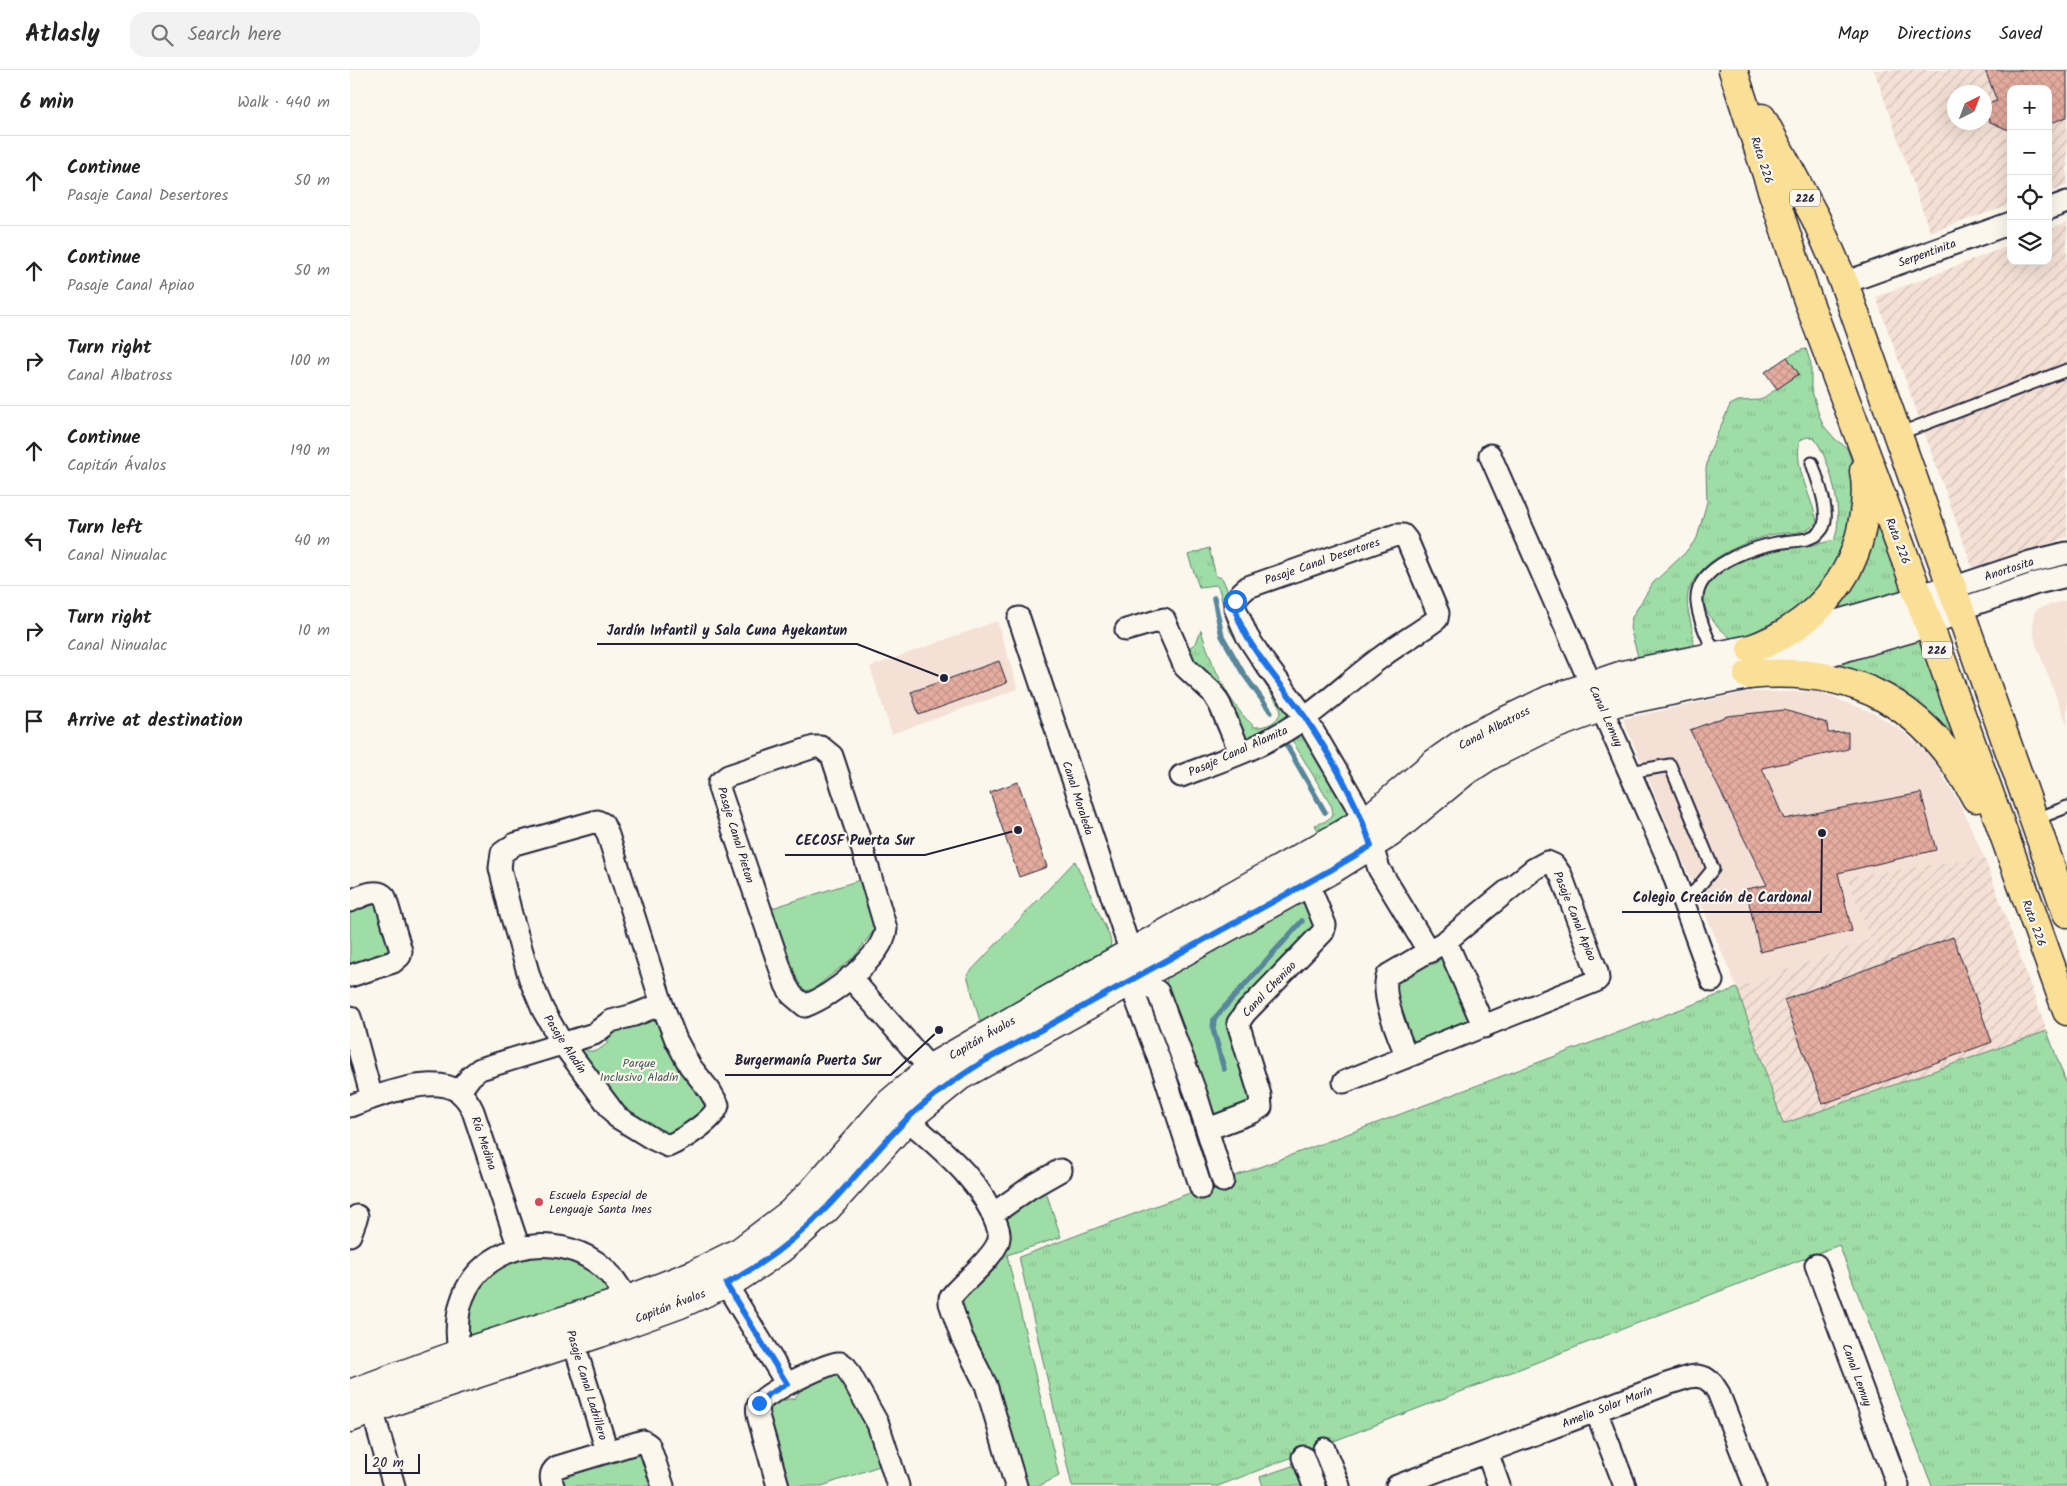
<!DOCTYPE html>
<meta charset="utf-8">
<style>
body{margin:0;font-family:Kalam,sans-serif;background:#f2f2f2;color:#222}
.controls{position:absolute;right:15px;top:15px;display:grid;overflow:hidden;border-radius:10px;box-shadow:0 5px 20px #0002}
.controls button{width:45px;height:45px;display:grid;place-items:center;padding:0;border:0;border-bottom:1px solid #e0e0e0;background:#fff;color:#222;font:25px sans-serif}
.compass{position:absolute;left:1597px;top:15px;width:45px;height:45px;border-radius:50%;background:#fff;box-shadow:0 5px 20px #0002;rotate:42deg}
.scale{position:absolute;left:15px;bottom:12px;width:55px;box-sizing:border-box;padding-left:5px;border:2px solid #22223b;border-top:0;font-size:14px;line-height:18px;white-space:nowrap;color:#22223b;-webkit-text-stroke:4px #fbf7ec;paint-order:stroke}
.stop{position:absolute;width:15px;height:15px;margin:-11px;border:4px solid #1a73e8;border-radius:50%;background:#fff}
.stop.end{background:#1a73e8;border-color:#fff;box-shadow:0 1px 5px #0008}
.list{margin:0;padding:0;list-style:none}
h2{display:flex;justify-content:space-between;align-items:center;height:65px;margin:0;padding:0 20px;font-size:21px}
h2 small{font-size:16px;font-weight:400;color:#767676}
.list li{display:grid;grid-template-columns:32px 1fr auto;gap:15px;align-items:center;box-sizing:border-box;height:90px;padding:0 20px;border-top:1px solid #e0e0e0}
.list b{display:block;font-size:19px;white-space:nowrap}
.list p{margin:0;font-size:16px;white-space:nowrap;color:#767676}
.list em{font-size:16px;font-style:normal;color:#767676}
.icon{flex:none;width:28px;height:28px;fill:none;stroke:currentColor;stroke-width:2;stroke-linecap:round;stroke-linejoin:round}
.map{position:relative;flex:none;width:1717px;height:1416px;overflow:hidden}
header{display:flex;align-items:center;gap:30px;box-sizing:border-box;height:70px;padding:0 25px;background:#fff;border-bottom:1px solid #e0e0e0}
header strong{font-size:24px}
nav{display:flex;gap:28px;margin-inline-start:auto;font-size:18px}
.search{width:350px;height:45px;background:#f2f2f2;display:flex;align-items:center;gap:12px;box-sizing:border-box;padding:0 18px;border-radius:15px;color:#767676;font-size:19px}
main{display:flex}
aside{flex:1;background:#fff}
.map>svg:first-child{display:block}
.built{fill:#f4e0d5}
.industrial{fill:url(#industrial-furrows);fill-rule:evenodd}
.grass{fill:url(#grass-tufts);stroke:#608070}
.green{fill:#9edda5;stroke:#608070}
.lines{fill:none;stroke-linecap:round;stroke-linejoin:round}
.stream{stroke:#58869b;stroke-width:5.5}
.building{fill:url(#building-cross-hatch);stroke:#22223b}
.service-casing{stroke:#22223b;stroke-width:15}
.minor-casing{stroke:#22223b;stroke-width:25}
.tertiary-casing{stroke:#22223b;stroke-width:31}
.primary-casing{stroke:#22223b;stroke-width:31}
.service{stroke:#fbf7ec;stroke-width:11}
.minor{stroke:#fbf7ec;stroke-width:21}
.tertiary{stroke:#fbf7ec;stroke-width:28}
.primary{stroke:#fadf96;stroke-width:28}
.route{stroke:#1a73e8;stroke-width:6}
.poi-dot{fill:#d1495b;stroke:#fbf7ec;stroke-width:2}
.labels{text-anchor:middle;stroke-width:4.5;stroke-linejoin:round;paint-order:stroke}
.shield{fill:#fbf7ec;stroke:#636270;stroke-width:1}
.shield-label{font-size:11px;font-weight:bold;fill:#22223b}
.street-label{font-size:12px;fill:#22223b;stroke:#fbf7ec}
.park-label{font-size:12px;fill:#475a5b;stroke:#fbf7ec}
.poi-label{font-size:12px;fill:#22223b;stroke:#fbf7ec;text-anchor:start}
.leader{fill:none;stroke:#22223b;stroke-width:2}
.callout-dot{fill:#22223b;stroke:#fbf7ec;stroke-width:2}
.callout-label{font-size:14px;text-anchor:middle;font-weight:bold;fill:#22223b;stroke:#fbf7ec;stroke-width:4.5;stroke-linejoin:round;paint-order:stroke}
</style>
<header>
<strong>Atlasly</strong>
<div class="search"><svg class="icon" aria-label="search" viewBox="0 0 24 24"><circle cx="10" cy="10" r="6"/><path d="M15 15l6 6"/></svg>Search here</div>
<nav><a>Map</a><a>Directions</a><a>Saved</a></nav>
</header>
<main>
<aside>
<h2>6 min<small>Walk · 440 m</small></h2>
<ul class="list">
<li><svg class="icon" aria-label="ahead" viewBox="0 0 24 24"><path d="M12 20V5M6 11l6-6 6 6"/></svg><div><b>Continue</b><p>Pasaje Canal Desertores</p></div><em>50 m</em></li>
<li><svg class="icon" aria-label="ahead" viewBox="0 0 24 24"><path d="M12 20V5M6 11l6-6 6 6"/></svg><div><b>Continue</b><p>Pasaje Canal Apiao</p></div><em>50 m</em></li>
<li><svg class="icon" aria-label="right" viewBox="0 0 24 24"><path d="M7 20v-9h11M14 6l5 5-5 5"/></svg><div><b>Turn right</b><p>Canal Albatross</p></div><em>100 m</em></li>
<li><svg class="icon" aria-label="ahead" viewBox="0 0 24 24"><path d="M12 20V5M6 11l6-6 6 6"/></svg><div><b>Continue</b><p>Capitán Ávalos</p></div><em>190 m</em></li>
<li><svg class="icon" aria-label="left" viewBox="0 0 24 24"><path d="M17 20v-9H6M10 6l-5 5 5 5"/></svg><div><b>Turn left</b><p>Canal Ninualac</p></div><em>40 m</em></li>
<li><svg class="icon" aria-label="right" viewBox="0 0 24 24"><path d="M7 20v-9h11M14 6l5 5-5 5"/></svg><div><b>Turn right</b><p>Canal Ninualac</p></div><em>10 m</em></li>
<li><svg class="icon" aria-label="arrive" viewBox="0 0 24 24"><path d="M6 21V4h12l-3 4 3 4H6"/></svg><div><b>Arrive at destination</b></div></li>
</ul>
</aside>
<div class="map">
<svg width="1717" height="1416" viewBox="0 0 1717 1416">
<defs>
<pattern id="industrial-furrows" width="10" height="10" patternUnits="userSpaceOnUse" patternTransform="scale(1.25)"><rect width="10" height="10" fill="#f4e0d5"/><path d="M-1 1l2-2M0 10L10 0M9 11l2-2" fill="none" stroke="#d1c0b8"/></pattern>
<pattern id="grass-tufts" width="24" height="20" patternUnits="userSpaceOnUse" patternTransform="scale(1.25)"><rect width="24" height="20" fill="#9edda5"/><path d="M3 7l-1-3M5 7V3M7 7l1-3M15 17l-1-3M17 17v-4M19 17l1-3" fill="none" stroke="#88bd8f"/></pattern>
<pattern id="building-cross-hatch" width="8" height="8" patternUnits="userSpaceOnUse" patternTransform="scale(1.25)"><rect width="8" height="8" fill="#e5ac9f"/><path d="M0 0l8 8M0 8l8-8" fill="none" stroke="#c4948a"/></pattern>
</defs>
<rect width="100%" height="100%" fill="#fbf7ec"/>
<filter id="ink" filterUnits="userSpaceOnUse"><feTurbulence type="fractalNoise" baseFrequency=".02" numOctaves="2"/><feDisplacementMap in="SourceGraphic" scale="10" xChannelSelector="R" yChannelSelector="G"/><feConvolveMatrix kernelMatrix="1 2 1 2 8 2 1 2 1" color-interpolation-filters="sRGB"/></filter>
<g filter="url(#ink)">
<path class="built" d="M 1717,530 L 1717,655 L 1686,574 L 1683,560 L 1684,542 L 1689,538 Z
M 647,551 L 668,619 L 542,664 L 520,597 Z
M 1398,622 L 1468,622 L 1524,643 L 1555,663 L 1581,687 L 1612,738 L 1634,787 L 1498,807 L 1520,869 L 1387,918 L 1273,649 Z"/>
<path class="industrial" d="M 1524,0 L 1717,0 L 1717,115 L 1698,122 L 1698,19 L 1661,19 L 1661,135 L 1580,162 ZM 1604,22 L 1634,22 L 1634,52 L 1604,52 Z
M 1717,153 L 1717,467 L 1624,502 L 1526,227 L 1661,175 L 1661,191 L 1698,191 L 1698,160 Z
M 1634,787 L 1697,961 L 1433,1054 L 1387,918 L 1520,869 L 1497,807 Z"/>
<path class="grass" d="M 1456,279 L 1461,294 L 1461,318 L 1469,345 L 1473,355 L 1485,369 L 1497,378 L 1505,401 L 1503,476 L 1442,553 L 1383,570 C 1355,548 1338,523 1375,498 C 1383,492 1392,487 1402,484 C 1430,477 1457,478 1484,470 C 1495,446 1480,388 1464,368 L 1457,367 L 1450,370 C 1443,398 1462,426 1467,452 C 1455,466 1437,461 1420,465 C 1391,473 1347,491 1338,523 C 1334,541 1346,559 1343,577 L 1289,590 L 1280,558 L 1282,547 L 1303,513 L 1334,484 L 1347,468 L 1357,432 L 1356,399 L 1359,383 L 1380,335 L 1388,331 L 1410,330 L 1449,304 L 1437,287 L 1451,280 Z
M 1522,433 L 1553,517 L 1549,522 L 1474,545 Z
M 859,478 L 866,506 L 872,508 L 878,521 L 875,524 L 879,540 L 939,642 L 939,648 L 896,672 L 835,581 L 846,573 L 851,560 C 860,591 879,636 905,657 C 917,657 928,653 931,640 L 928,634 L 880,561 L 869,519 L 866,515 L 849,517 L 838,485 Z
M 1570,567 L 1612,684 L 1476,597 Z
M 944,663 L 951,665 L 958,670 L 998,738 L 996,749 L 971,766 L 965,755 C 975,752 984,749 982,737 L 942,670 L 925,679 L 922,675 Z
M 1387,918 L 1433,1054 L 1697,961 L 1717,1015 L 1717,1416 L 1582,1416 L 1489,1175 L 868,1416 L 722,1416 L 669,1187 Z"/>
<path class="green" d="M 725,791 L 759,865 L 761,872 L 759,881 L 631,955 L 617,905 Z
M 516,808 L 532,857 L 521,864 L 505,886 L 470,914 L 464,919 L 447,923 L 416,840 Z
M 955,826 L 970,852 L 890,942 L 905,1033 L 868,1047 L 864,1045 L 817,916 L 816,911 L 820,902 Z
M 26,829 L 45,883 L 0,896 L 0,836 Z
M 1091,888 L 1098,891 L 1123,950 L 1064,977 L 1041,925 L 1048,903 L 1077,894 L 1085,894 Z
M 307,943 L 361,1035 L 320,1068 L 271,1043 L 232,988 L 228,975 L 238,981 L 247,981 L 258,973 L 260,961 Z
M 691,1117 L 696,1122 L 711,1167 L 657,1185 L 709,1406 L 689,1416 L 672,1416 L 611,1234 C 621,1211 651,1200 658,1176 C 661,1165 655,1155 657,1145 Z
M 181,1184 L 214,1187 L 244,1202 L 265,1224 L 119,1271 C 112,1239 130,1207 159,1192 C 166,1189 174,1187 181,1184 Z
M 491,1301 L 535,1394 L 472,1416 L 434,1416 L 418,1356 L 417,1334 L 430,1329 L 435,1330 L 445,1328 L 452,1318 Z
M 287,1377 L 309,1416 L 210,1416 L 210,1404 L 250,1392 C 264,1400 276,1384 287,1377 Z
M 945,1395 L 953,1416 L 913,1416 L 910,1407 Z"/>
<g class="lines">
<path class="stream" d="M 864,528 L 872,566 L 893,603 L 921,642
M 937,676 L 975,742
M 874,999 L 863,959 L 864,949 L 952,851"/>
</g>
<path class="building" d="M 1635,0 L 1717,0 L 1717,47 L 1698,54 L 1698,19 L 1661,19 L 1661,61 L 1640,52 L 1634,43 L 1634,35 L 1647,31 Z
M 1437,287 L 1449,304 L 1427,319 L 1415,302 Z
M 649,591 L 657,613 L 569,645 L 561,622 Z
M 1434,640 L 1477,653 L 1478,663 L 1498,662 L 1498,679 L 1412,698 L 1434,749 L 1571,723 L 1586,780 L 1488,803 L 1502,861 L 1410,882 L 1396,819 L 1417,815 L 1340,660 L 1377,646 Z
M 668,712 L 697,797 L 669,807 L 640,722 Z
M 1603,867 L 1642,972 L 1473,1034 L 1434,930 Z"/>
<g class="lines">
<defs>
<path id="service" d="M 1548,364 L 1717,300
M 1366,587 C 1359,569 1349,552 1347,533 C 1343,496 1406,475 1434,472 C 1447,470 1464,471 1472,459 C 1482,444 1467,409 1462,393
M 1280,702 L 1320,695 L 1363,799 L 1346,820 L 1333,829
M 1684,750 L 1717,737"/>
<path id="minor" d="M 1698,139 L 1717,132
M 1494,213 L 1661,153
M 1140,385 L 1317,787 L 1362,911
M 1602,518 L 1680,492 L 1717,483
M 1610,539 L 1687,513 L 1717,506
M 669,548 L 789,907 L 786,929 L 813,1000 L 851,1118
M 776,560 L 814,549 L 835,597 L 862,622 L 870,635 L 890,682
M 464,677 L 471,677 L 482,686 L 511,774 L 536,859 C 532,888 481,926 455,936 L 442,925 L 436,915 L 369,718 L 369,713 L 378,706 Z
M 831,706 C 862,694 897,683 926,666 C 965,645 995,614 1030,588 C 1048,574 1069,563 1087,549 L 1088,543 L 1057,470 L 1053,465 L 1046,465 L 898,517 L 891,523 L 885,531 L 885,538 L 897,566 L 914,592 L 956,649 L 1005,733 L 1014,752 L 1029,799 L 1079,882
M 247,751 L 253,754 L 258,765 L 312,934 L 326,970 L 340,996 L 360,1021 L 368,1035 C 365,1050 332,1070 318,1076 L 303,1069 L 267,1047 L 212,973 L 193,940 L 180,909 L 161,844 L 150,798 L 152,783 L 165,774 Z
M 0,831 C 10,827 27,817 35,827 L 51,881 L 50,886 L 43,892 L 0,906
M 1096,871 L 1134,957
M 500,907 L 591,1011
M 789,907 L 808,922 L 846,1024 L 873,1111
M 0,947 L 22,1028
M 994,1012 L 1246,911 L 1248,909 L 1247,902 L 1211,805 L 1204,795 L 1197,792 L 1184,799 L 1096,871 L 1038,905 C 1029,923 1050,969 1057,987
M 109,1022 L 121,1006 L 130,999 L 244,964 L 261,951 L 284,945 L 312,934
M 0,1036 C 27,1026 84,1003 109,1022 C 115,1027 120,1034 123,1041 L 169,1178
M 546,1039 C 582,1073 629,1105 646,1153 C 648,1158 650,1163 649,1168 C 648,1183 616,1210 606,1221 L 600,1228 L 600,1233 L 612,1268 L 636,1315 L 666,1416
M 858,1059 L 903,1042 L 911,1037 L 910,1025 L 888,953 L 895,943 L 973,862 L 975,855 L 958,813
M 643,1144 L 681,1117 L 711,1100
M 0,1165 L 7,1146
M 1466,1195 L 1548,1416
M 368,1201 L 437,1314
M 219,1257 L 257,1381
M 112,1298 C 107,1275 104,1250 113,1227 C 132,1177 195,1163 238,1187 C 260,1199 274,1220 282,1243
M 18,1325 L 44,1416
M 1246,1341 L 1275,1416
M 974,1379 L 989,1416
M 1137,1382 L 1149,1416
M 953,1387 L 964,1416
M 203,1416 C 200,1408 200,1402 207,1397 L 293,1371 L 299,1375 L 313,1416
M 428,1416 L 409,1349 C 408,1344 406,1338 409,1334 C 413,1323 475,1295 487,1293 L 491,1293 L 496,1297 L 528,1354 L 548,1416
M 1047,1416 L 1317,1314 L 1339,1307 L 1347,1306 L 1355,1308 L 1362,1313 L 1368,1322 L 1405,1416"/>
<path id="tertiary" d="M 0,1324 L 109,1284 L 278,1230 L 345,1204 L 391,1181 L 441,1143 L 462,1122 L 540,1033 L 581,998 L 743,904 L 993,764 L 1026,743 L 1085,693 L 1122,667 L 1199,630 L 1273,605 L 1401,579 L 1554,535 L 1602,518
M 0,1348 L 50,1329 L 250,1263 L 330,1234 L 389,1207 L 429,1180 L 453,1160 L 477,1138 L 557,1049 L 610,1006 L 984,798 L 1040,763 L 1114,702 L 1139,686 L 1193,659 L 1266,632 L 1398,605 L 1561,558 L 1610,539"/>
<path id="primary" d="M 1383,0 L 1456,225 L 1558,496 L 1717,941
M 1412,48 L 1466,149 L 1494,213 L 1717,843
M 1401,579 C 1459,558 1504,513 1513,450 C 1516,434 1517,417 1514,401
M 1398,605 C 1505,595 1577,634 1626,728"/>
</defs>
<use href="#service" class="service-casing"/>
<use href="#minor" class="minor-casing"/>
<use href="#tertiary" class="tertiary-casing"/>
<use href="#primary" class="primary-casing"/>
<use href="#service" class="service"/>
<use href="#minor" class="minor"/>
<use href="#tertiary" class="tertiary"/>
<use href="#primary" class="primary"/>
</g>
</g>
<g class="lines" filter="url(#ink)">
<path class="route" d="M 409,1333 L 419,1324 L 437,1314 L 376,1214 C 413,1194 449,1167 478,1136 C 505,1108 529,1076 557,1049 C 581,1026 608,1007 636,990 L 984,798 L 1021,776 C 1008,732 980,685 955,647 C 936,618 885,566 885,531"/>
</g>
<circle class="poi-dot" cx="189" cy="1132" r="5"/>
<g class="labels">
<g class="shield">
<rect x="1440" y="119.5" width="30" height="17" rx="4"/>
<rect x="1572" y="571.5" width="30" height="17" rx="4"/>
</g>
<g class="shield-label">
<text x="1455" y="132">226</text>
<text x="1587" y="584">226</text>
</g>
<g class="street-label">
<text transform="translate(1412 90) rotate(72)" y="4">Ruta 226</text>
<text transform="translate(1577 183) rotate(-20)" y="4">Serpentinita</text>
<text transform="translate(1548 471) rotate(69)" y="4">Ruta 226</text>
<text transform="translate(972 491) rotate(-19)" y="4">Pasaje Canal Desertores</text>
<text transform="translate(1659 499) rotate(-18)" y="4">Anortosita</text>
<text transform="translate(1256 646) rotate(66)" y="4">Canal Lemuy</text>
<text transform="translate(1144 658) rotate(-28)" y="4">Canal Albatross</text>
<text transform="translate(888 681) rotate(-24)" y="4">Pasaje Canal Alamita</text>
<text transform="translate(728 728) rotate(72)" y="4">Canal Moraleda</text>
<text transform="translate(386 765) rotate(73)" y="4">Pasaje Canal Pieton</text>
<text transform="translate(1225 846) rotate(68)" y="4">Pasaje Canal Apiao</text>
<text transform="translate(1684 853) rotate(70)" y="4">Ruta 226</text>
<text transform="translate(919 919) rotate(-46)" y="4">Canal Cheniao</text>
<text transform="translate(632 968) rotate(-30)" y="4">Capitán Ávalos</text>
<text transform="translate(215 974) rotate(57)" y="4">Pasaje Aladín</text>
<text transform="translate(134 1073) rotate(71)" y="4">Río Medina</text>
<text transform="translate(320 1236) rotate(-21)" y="4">Capitán Ávalos</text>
<text transform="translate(1507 1305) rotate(70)" y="4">Canal Lemuy</text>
<text transform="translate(237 1315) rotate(73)" y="4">Pasaje Canal Ladrillero</text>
<text transform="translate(1257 1337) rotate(-21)" y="4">Amelia Solar Marín</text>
</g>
<g class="park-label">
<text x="289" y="997">Parque<tspan x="289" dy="14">Inclusivo Aladín</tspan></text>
</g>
<g class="poi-label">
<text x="199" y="1129">Escuela Especial de<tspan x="199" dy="14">Lenguaje Santa Ines</tspan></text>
</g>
</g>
<path class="leader" d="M594 608L507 574H247M668 760L575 785H435M1472 763L1471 842H1272M589 960L541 1005H375"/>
<g class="callout-dot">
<circle cx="594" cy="608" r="5"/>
<circle cx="668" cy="760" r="5"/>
<circle cx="1472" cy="763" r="5"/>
<circle cx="589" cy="960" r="5"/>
</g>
<g class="callout-label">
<text x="377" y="565">Jardín Infantil y Sala Cuna Ayekantun</text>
<text x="505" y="775">CECOSF Puerta Sur</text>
<text x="1372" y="832">Colegio Creación de Cardonal</text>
<text x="458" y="995">Burgermanía Puerta Sur</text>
</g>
</svg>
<div class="controls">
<button>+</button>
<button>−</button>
<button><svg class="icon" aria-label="locate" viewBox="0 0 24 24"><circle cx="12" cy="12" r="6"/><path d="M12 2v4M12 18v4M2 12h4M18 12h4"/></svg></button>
<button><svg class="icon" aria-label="layers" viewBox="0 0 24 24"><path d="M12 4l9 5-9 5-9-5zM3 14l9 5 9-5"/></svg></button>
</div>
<svg class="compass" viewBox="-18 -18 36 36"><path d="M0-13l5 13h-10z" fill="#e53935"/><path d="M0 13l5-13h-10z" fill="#767676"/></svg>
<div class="scale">20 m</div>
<div class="stop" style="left:885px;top:531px"></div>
<div class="stop end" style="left:409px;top:1333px"></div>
</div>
</main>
